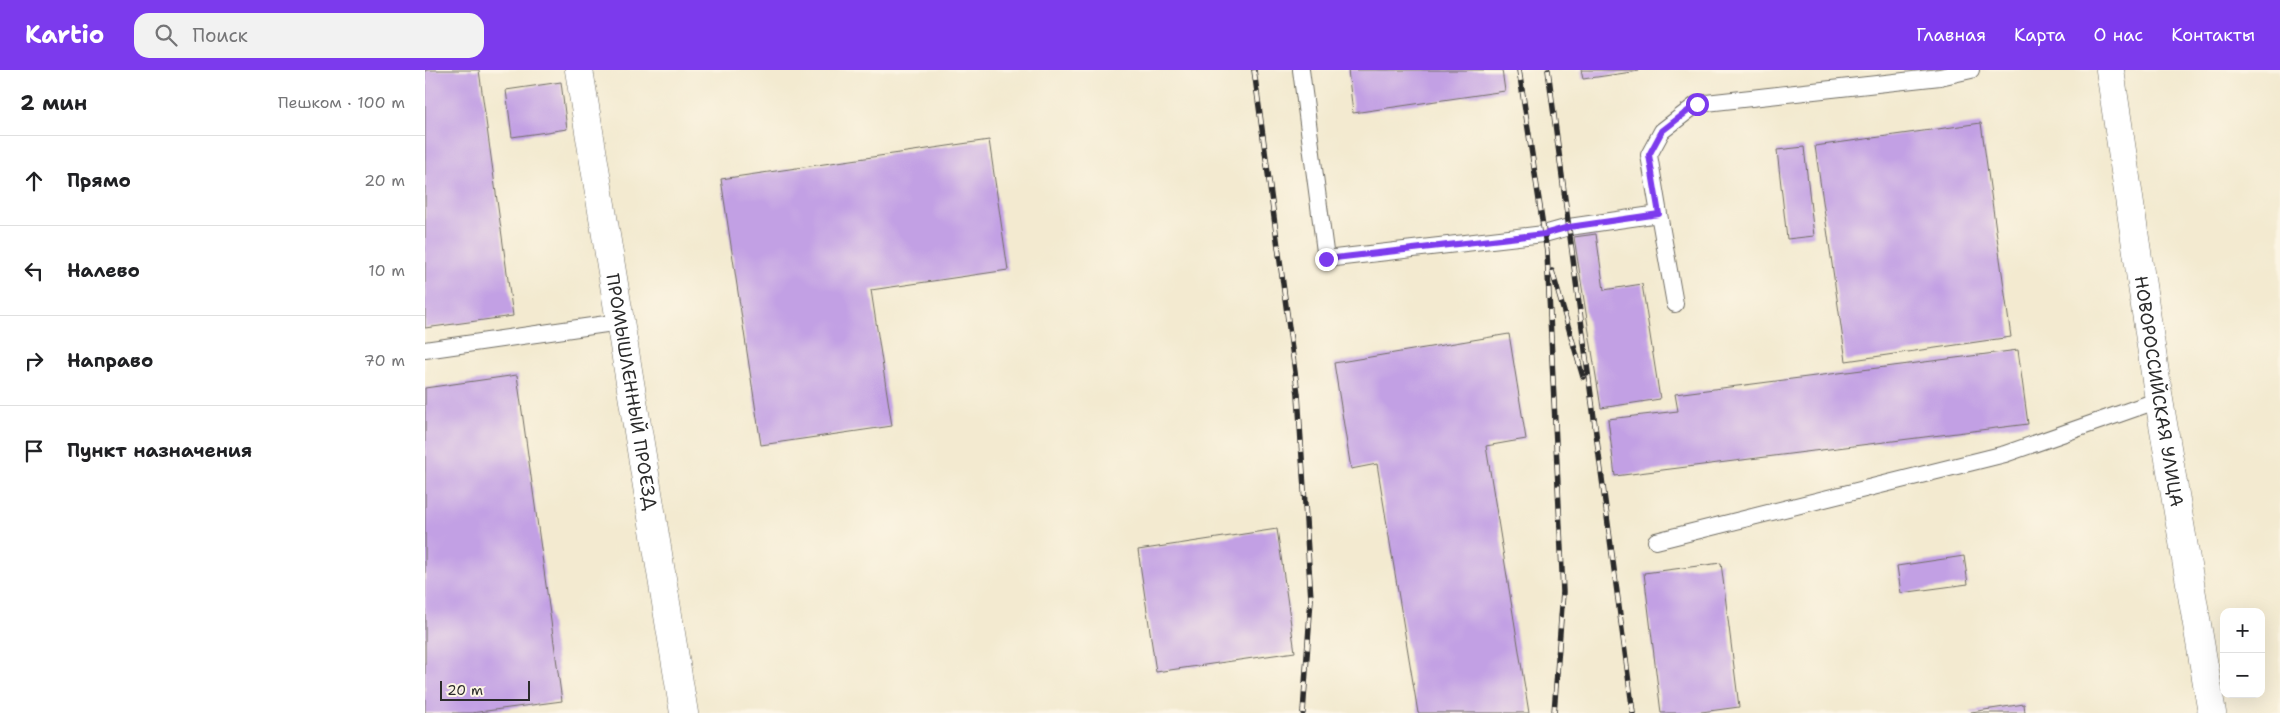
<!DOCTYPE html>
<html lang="ru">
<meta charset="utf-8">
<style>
body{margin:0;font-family:"Shantell Sans",sans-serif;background:#f2f2f2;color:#202124}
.controls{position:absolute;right:15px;bottom:15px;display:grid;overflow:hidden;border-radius:10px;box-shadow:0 5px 20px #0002}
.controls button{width:45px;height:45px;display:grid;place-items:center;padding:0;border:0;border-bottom:1px solid #e0e0e0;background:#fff;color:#202124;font:25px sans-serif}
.scale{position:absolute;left:15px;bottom:12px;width:90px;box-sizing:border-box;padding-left:5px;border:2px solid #2b2b2b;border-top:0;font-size:14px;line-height:18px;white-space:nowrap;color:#2b2b2b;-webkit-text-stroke:4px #fcf5e5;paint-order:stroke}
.stop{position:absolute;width:15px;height:15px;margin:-11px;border:4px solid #7c3aed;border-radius:50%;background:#fff}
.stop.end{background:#7c3aed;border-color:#fff;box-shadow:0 1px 5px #0008}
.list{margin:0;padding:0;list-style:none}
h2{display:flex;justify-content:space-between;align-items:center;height:65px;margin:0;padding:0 20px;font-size:21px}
h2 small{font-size:16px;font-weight:400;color:#757577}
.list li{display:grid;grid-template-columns:32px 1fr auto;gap:15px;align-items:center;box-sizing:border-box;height:90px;padding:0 20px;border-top:1px solid #e0e0e0}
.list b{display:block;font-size:19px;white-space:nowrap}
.list em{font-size:16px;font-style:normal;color:#757577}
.icon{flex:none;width:28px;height:28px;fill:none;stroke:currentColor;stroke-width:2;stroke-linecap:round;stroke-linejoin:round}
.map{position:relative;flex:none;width:1855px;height:643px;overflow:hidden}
header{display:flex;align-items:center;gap:30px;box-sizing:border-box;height:70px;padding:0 25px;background:#7c3aed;color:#fff}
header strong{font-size:24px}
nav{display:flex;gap:28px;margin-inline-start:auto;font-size:18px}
.search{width:350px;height:45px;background:#f2f2f2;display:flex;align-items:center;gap:12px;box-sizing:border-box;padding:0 18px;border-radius:15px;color:#757577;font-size:19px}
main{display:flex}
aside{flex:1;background:#fff}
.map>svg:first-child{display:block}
.building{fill:#c2a0e4}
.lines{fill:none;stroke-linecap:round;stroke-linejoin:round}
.service-casing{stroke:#716e65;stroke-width:18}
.minor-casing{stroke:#716e65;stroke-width:29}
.service{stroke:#fff;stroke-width:16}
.minor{stroke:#fff;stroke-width:28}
.rail-casing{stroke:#2b2b2b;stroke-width:5.5}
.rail{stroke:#fcf5e5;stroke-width:4;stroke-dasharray:11;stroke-linecap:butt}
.route{stroke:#7c3aed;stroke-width:6}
.labels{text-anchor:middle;stroke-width:4;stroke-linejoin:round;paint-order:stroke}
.street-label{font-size:18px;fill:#2b2b2b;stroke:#fcf5e5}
</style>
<header>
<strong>Kartio</strong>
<div class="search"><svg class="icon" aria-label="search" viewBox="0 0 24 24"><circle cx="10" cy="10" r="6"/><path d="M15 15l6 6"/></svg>Поиск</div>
<nav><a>Главная</a><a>Карта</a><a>О нас</a><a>Контакты</a></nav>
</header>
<main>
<aside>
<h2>2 мин<small>Пешком · 100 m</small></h2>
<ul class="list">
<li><svg class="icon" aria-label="ahead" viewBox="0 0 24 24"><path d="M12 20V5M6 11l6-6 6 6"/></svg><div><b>Прямо</b></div><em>20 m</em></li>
<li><svg class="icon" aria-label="left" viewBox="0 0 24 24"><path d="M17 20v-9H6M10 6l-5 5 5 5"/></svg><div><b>Налево</b></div><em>10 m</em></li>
<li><svg class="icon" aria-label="right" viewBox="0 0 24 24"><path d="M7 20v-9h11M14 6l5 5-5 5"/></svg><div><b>Направо</b></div><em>70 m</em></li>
<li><svg class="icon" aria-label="arrive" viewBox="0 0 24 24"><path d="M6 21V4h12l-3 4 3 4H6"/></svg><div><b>Пункт назначения</b></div></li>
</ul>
</aside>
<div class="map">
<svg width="1855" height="643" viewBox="0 0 1855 643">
<rect width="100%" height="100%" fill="#fcf5e5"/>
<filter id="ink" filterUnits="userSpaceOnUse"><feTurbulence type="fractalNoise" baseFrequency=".02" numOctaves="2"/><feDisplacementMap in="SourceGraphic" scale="10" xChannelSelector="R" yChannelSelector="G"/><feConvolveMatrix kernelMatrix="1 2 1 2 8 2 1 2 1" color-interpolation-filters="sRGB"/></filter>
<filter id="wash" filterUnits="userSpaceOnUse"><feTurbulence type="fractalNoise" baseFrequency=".0096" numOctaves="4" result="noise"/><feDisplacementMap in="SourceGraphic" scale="20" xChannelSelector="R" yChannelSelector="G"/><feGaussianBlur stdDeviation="1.12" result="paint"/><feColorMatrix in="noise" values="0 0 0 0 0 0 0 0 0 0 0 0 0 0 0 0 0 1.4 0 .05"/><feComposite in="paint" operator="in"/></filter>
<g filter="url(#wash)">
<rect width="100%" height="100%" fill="#f3ead0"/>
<g id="blocks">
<path class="building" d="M 0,0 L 54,0 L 88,246 L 0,258 Z
M 923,0 L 1077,0 L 1080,21 L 928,43 Z
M 1156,0 L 1214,0 L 1214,1 L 1158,9 Z
M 136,12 L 142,59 L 87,67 L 81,20 Z
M 1556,53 L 1586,267 L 1421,291 L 1390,76 Z
M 564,70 L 583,200 L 446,220 L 467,356 L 336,375 L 296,109 Z
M 1379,77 L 1389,166 L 1362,169 L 1352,80 Z
M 1171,164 L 1179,220 L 1217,214 L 1235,329 L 1176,338 L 1149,167 Z
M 1084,264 L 1101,369 L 1061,376 L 1104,643 L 993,643 L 952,394 L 926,399 L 909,293 Z
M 1593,280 L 1603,354 L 1190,406 L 1183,349 L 1253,341 L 1250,324 Z
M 92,305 L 137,631 L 46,643 L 0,643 L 0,318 Z
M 852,459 L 870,582 L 731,602 L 713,480 Z
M 1539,486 L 1543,514 L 1476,523 L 1472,496 Z
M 1296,493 L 1314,637 L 1269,643 L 1236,643 L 1219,503 Z
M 1599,634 L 1600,643 L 1546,643 L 1546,642 Z"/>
</g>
</g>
<g filter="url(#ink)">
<use href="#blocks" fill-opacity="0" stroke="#716e65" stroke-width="1"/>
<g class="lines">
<defs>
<path id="service" d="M 876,0 L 901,189 L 1119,164 L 1144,157 L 1234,144 L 1250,234
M 1234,144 L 1224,85 L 1237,61 L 1272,34 L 1515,7 L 1546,0
M 0,280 L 195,252
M 1231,471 L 1580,384 L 1734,330"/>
<g id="minor">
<path id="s1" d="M 154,0 L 259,643"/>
<path id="s2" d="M 1685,0 L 1734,330 L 1787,643"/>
</g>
</defs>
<use href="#service" class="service-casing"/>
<use href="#minor" class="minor-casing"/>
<use href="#service" class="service"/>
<use href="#minor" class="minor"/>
<defs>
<path id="rail" d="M 829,0 L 873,324 L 886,529 L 878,643
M 1094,0 L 1122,182 L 1138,522 L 1129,643
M 1123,0 L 1208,643
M 1127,201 L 1158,307"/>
</defs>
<use href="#rail" class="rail-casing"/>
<use href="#rail" class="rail"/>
</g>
</g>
<g class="lines" filter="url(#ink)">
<path class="route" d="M 901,189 L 1119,164 L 1144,157 L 1234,144 L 1224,85 L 1237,61 L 1272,34"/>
</g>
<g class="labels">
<g class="street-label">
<text dy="6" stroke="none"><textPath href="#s1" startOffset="326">ПРОМЫШЛЕННЫЙ ПРОЕЗД</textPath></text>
<text dy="6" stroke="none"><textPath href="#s2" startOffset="325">НОВОРОССИЙСКАЯ УЛИЦА</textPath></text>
</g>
</g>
</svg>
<div class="controls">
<button>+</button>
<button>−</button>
</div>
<div class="scale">20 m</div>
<div class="stop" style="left:1272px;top:34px"></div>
<div class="stop end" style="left:901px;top:189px"></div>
</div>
</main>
